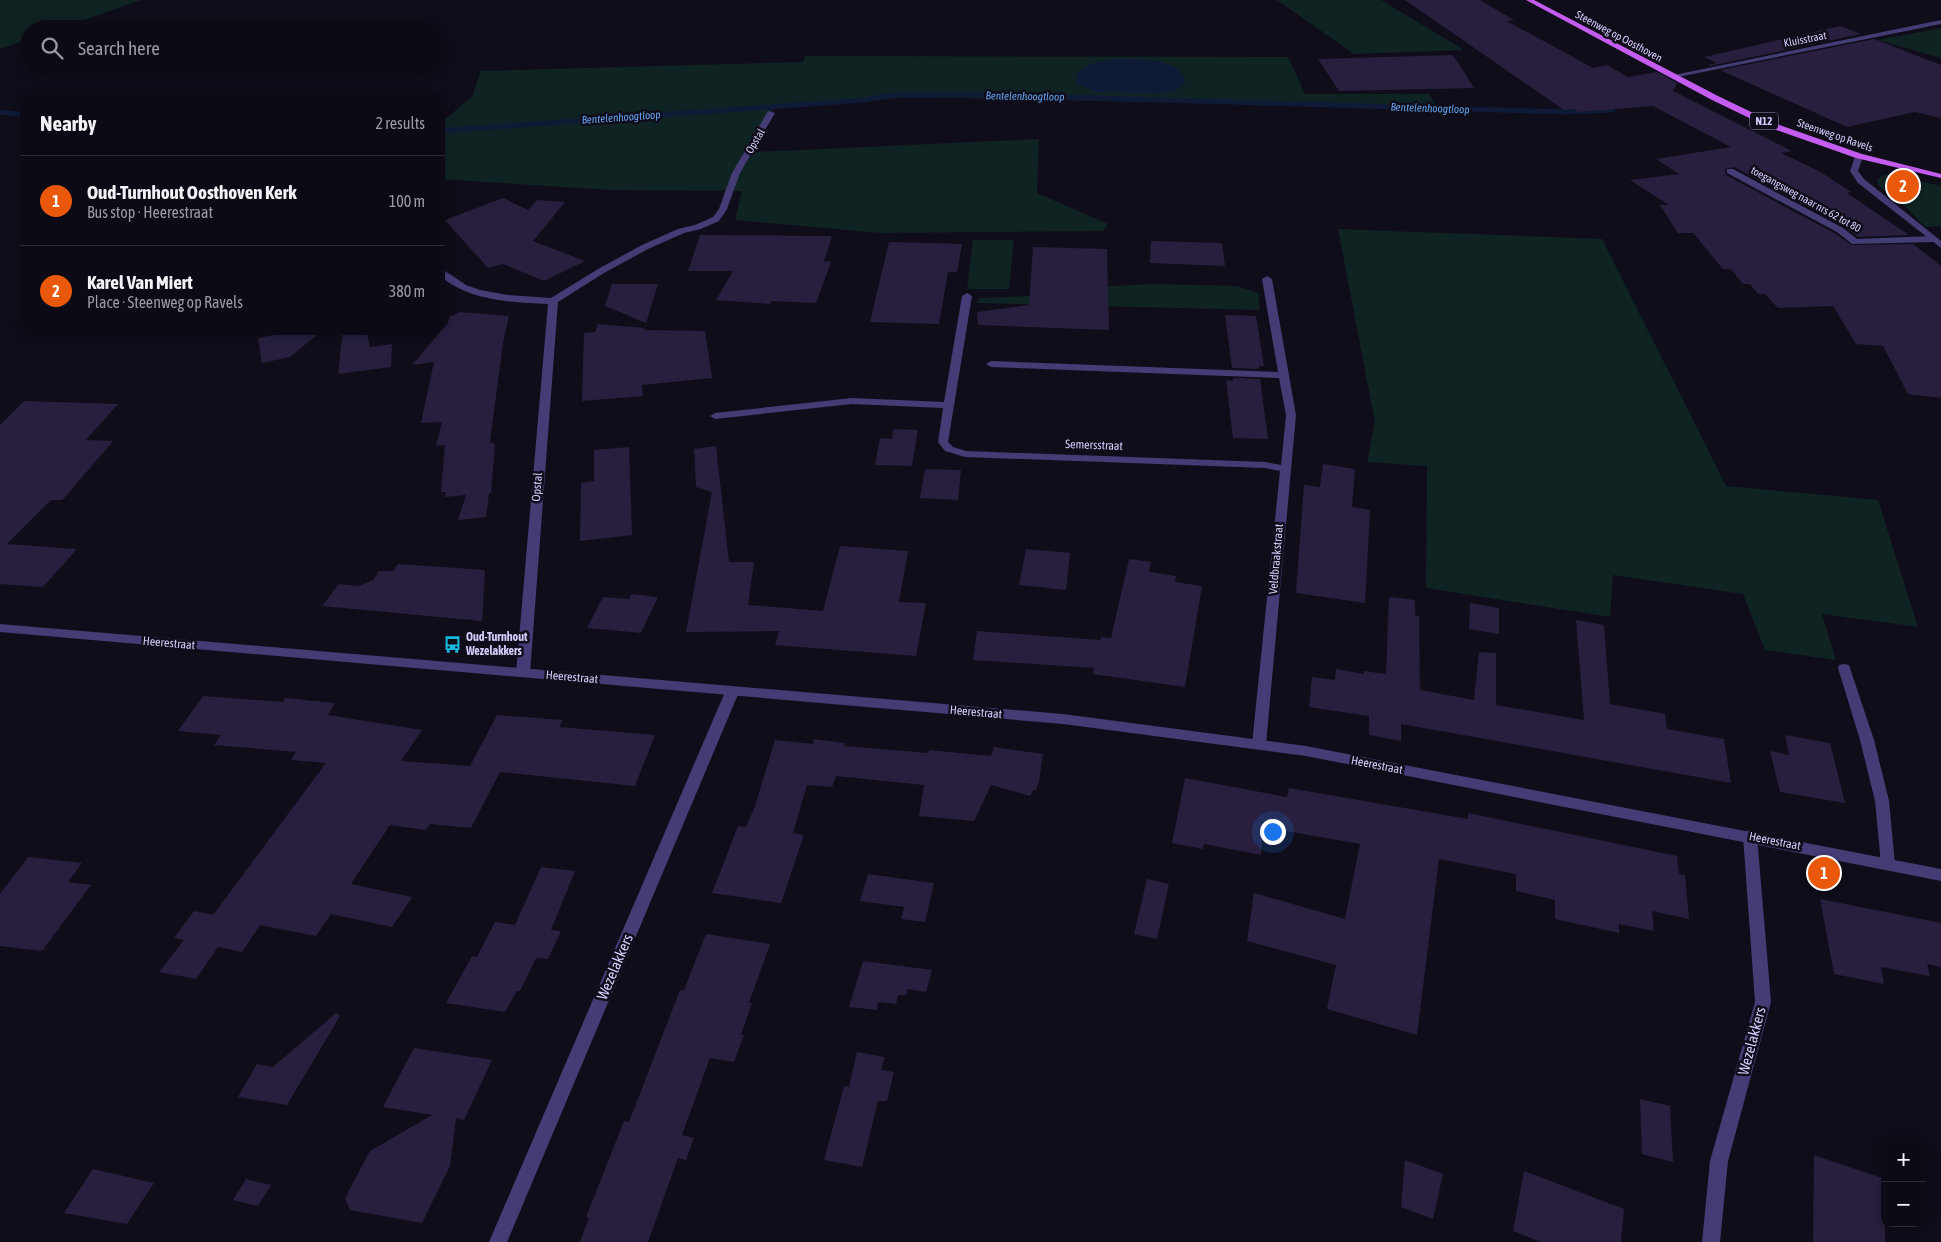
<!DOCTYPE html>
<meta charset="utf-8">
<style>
body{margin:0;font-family:"Asap Condensed",sans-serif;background:#1a1822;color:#f1f3f6}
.controls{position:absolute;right:15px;bottom:15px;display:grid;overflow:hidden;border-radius:10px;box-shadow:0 2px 12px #0003}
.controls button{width:45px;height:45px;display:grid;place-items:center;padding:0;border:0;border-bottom:1px solid #2c2b34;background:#0c0a14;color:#f1f3f6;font:25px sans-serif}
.you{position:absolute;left:1272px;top:831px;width:18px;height:18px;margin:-12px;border:4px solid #fff;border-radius:50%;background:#1a73e8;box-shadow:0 0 0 8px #1a73e833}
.badge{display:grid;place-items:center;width:32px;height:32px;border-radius:50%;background:#ea580c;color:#fff;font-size:16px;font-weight:700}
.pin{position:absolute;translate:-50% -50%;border:2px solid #fff;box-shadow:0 1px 5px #0006}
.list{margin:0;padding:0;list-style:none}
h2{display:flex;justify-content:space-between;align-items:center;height:65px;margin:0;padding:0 20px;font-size:21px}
h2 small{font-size:16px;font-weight:400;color:#9a9aa0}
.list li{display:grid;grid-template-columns:32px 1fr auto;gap:15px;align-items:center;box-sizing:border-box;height:90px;padding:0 20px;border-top:1px solid #2c2b34}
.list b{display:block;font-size:19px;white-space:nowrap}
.list p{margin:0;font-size:16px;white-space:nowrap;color:#9a9aa0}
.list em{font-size:16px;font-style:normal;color:#9a9aa0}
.icon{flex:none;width:28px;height:28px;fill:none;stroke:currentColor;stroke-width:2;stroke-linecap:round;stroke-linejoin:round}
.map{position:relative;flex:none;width:1941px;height:1242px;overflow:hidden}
.search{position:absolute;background:#0c0a14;box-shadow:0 2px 12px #0003;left:20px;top:20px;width:425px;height:55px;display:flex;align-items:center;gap:12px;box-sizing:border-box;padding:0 18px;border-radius:28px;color:#9a9aa0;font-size:19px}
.panel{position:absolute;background:#0c0a14;box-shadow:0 2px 12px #0003;left:20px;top:90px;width:425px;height:245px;border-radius:20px}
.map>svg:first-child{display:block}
.green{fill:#102323}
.water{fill:#0f1a37}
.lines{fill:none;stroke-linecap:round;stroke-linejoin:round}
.stream{stroke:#0f1a37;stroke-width:5}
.building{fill:#271f3d}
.service{fill:#433c75;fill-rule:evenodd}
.minor{fill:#433c75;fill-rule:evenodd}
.tertiary{fill:#433c75;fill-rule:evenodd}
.primary{fill:#c45def;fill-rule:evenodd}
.labels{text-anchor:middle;stroke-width:5;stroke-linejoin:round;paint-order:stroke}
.far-street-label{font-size:11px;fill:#d4cbfa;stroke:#100d1a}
.far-water-label{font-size:11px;font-style:italic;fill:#64a3ef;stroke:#100d1a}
.shield{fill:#100d1a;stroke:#9992b7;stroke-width:1}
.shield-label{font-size:11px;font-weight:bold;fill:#d4cbfa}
.street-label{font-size:12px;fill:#d4cbfa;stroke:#100d1a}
.poi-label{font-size:12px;font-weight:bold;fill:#d4cbfa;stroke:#100d1a;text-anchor:start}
.near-street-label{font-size:15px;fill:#d4cbfa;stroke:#100d1a}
</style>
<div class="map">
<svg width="1941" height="1242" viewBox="0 0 1941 1242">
<rect width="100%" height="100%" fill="#100d1a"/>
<path class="green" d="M 0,0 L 141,0 L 58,29 L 29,29 L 29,39 L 0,49 Z
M 1277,0 L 1381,0 L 1464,50 L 1354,54 Z
M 1941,28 L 1941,58 L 1878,40 Z
M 805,56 L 1288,57 L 1305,94 L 1429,94 L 1437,108 L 912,97 L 774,108 L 754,152 L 1039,139 L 1037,193 L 1108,224 L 1103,231 L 881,233 L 735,220 L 742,191 L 611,190 L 439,179 L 439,124 L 472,97 L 481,71 L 803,62 Z
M 1888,174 L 1941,186 L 1941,226 L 1926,227 L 1921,223 L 1908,209 L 1879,186 L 1877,181 L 1881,176 Z
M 1338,229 L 1602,239 L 1726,486 L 1878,500 L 1918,627 L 1822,614 L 1836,660 L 1765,650 L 1743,594 L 1613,575 L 1610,617 L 1426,588 L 1427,466 L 1367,462 L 1375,422 Z
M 973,240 L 1014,240 L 1009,289 L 967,289 Z
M 1152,284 L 1237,286 L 1258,293 L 1260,310 L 977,303 L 980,298 L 1028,296 L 1093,287 Z"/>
<path class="water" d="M 1117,59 C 1140,60 1168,56 1184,76 L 1185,82 L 1174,92 L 1156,93 L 1096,92 L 1076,84 L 1077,73 C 1088,62 1102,61 1117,59 Z"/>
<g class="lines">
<path class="stream" d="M 0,112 L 26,115
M 439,131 L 864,100 L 895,95 L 995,95 L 1566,112 L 1613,110"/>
</g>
<path class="building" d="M 1405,0 L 1480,0 L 1514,20 L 1507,21 L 1593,68 L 1607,65 L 1628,77 L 1657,72 L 1677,83 L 1673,91 L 1792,151 L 1781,153 L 1819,171 L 1851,192 L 1847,193 L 1909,235 L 1858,237 L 1844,226 L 1734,167 L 1725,169 L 1726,175 L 1836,234 L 1851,245 L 1913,244 L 1941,266 L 1941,398 L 1908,394 L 1883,346 L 1856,344 L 1833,306 L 1778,308 L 1765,294 L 1758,294 L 1750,284 L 1743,284 L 1731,269 L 1723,269 L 1693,233 L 1678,233 L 1660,205 L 1669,205 L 1630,180 L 1679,174 L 1656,159 L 1731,147 L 1653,106 L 1578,112 L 1575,109 L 1564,110 Z
M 1840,26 L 1861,34 L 1710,66 L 1708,65 L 1717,63 L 1704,57 Z
M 1874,39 L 1941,65 L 1941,118 L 1915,112 L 1847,127 L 1720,70 Z
M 1453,55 L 1474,88 L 1339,91 L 1318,59 Z
M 503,198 L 528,210 L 537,200 L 565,202 L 533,241 L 585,261 L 544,281 L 503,264 L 488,268 L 445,220 Z
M 700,235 L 832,236 L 824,261 L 831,262 L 816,303 L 772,301 L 770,304 L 716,300 L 733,271 L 688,271 Z
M 1151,241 L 1222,243 L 1225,266 L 1150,263 Z
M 889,242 L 962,244 L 957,272 L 948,272 L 939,324 L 870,322 Z
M 1033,247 L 1107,249 L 1109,330 L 978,325 L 977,312 L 1029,305 Z
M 612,284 L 658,284 L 646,323 L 605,306 Z
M 460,312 L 509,316 L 503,343 L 490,442 L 495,444 L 491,493 L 489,493 L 486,517 L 458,520 L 466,495 L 445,497 L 446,492 L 441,492 L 445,445 L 436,446 L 442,422 L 421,423 L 434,362 L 412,365 L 448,323 L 449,317 Z
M 1225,315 L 1256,316 L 1264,366 L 1259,366 L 1259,369 L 1232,368 Z
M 598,324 L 645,328 L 644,330 L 705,331 L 712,378 L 642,385 L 643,396 L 582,401 L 584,333 L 595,332 Z
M 308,329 L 324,329 L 290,357 L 262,363 L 258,338 Z
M 343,329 L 366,329 L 370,347 L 392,344 L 391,367 L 338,374 Z
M 1233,378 L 1260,379 L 1268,439 L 1233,438 L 1226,380 L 1233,381 Z
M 24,401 L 118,404 L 86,440 L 113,441 L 66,496 L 62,500 L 51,500 L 7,544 L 77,549 L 43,587 L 0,584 L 0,425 Z
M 893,429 L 918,430 L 912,466 L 875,465 L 880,438 L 892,439 Z
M 716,446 L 729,562 L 754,562 L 748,605 L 823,611 L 840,546 L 908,551 L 899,602 L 926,603 L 916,656 L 775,645 L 779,631 L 686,632 L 712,492 L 696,487 L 694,449 Z
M 629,447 L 632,535 L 580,541 L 581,483 L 594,481 L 594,450 Z
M 1323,464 L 1355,469 L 1352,507 L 1370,510 L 1365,603 L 1296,593 L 1304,485 L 1320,487 Z
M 925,469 L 961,470 L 958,500 L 920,498 Z
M 1026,549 L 1070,553 L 1066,590 L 1019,585 Z
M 1129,559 L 1151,562 L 1149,572 L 1176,576 L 1175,582 L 1202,586 L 1185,687 L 1093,674 L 1094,668 L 973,660 L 977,631 L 1100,640 L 1101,637 L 1111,638 Z
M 398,564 L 485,570 L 482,621 L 322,606 L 339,584 L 358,586 L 373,580 L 379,571 L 393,571 Z
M 631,594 L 658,597 L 641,633 L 587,628 L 603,597 L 629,599 Z
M 1389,597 L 1415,600 L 1415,615 L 1419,616 L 1420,690 L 1474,700 L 1479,652 L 1496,653 L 1496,705 L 1584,720 L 1576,620 L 1604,625 L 1610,704 L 1665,714 L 1667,729 L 1724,739 L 1731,783 L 1401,724 L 1401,741 L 1369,735 L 1369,716 L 1309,707 L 1312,677 L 1335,680 L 1336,669 L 1364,674 L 1364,671 L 1386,674 Z
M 1470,603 L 1499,608 L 1499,634 L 1469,629 Z
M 203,696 L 283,702 L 285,698 L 335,703 L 328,715 L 422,730 L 401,761 L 470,766 L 497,715 L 563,720 L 559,727 L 655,735 L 635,786 L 500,772 L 471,828 L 430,824 L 426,830 L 390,825 L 351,884 L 412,897 L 392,927 L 331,914 L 316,936 L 260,925 L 242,952 L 218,947 L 196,979 L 159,972 L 184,940 L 174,938 L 194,911 L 213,915 L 326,763 L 291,760 L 296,752 L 214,745 L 221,735 L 178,731 Z
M 1785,735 L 1830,743 L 1845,803 L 1780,792 L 1770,751 L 1789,755 Z
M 814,739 L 845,743 L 844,746 L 928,753 L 929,750 L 991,756 L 994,747 L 1043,754 L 1039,781 L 1036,790 L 1033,790 L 1030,796 L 991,785 L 974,821 L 919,816 L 924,785 L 836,776 L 832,787 L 807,785 L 793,833 L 804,835 L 781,903 L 712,893 L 738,826 L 746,827 L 755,806 L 775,740 L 813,744 Z
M 1185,778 L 1287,797 L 1289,788 L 1468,819 L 1468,813 L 1677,856 L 1679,874 L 1685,875 L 1689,919 L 1652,911 L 1654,931 L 1619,924 L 1619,933 L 1555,919 L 1555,900 L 1516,891 L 1516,874 L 1439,859 L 1417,1035 L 1327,1009 L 1336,965 L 1247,941 L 1254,893 L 1345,919 L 1360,844 L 1263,827 L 1261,855 L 1204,844 L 1203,849 L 1172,843 Z
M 28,857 L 82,863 L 68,882 L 91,885 L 42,951 L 0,946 L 0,894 Z
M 541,867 L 575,871 L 551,930 L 561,931 L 548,959 L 536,958 L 520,991 L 517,991 L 505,1012 L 446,1003 L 472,956 L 477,957 L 495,922 L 515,925 Z
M 868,874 L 934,883 L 925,922 L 901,919 L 904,907 L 860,901 Z
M 1147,879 L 1169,884 L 1157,939 L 1134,934 Z
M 1820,899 L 1941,923 L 1941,967 L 1927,964 L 1930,976 L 1881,967 L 1884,984 L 1834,974 Z
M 706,934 L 770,944 L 749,1003 L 752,1003 L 741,1035 L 744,1035 L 734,1062 L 710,1058 L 682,1135 L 694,1138 L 686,1160 L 678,1158 L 648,1242 L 580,1242 L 589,1218 L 586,1217 L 624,1121 L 629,1122 L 680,990 L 684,990 Z
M 863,961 L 932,970 L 926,992 L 907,989 L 906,995 L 898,995 L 896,1004 L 878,1002 L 877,1010 L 849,1007 Z
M 336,1013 L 340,1016 L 287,1105 L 238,1097 L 257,1064 L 273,1067 Z
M 414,1048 L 492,1060 L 464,1120 L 456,1118 L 450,1166 L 422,1223 L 350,1210 L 345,1198 L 370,1151 L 432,1115 L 383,1107 Z
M 857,1052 L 885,1057 L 881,1070 L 894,1072 L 887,1101 L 878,1101 L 862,1167 L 824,1160 L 842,1094 L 844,1086 L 849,1087 Z
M 1640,1099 L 1670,1106 L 1673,1162 L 1642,1154 Z
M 1814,1155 L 1885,1179 L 1885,1242 L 1813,1242 Z
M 1405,1160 L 1443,1174 L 1433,1219 L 1401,1207 Z
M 93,1169 L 154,1183 L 127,1224 L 64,1213 Z
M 1524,1171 L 1624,1209 L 1621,1242 L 1541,1242 L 1513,1231 Z
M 246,1179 L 271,1185 L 258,1206 L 233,1200 Z"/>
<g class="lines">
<path class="service" d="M 1727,169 L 1733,169 L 1843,228 L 1857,239 L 1933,236 L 1937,239 L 1933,242 L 1852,244 L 1837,232 L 1727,173 Z
M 1844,664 L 1849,665 L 1874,740 L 1889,801 L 1895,864 L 1893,868 L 1888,870 L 1883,868 L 1881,864 L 1875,801 L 1860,740 L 1838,668 L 1839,665 Z"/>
<path class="minor" d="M 1941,20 L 1941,24 L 1673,78 L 1669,76 Z
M 768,111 L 775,113 L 740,173 L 727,209 L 719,221 L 701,229 L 684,233 L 648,249 L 604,273 L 558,302 L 530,673 L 528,676 L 518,676 L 516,673 L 548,304 C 510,302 468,301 439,275 L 439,267 L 466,285 L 480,290 L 508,295 L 551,298 L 598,269 L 642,245 L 678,229 L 695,225 L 713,217 L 719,209 L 732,173 Z
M 1856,154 L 1863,156 L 1858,171 L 1864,179 L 1941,241 L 1941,248 L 1858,183 L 1850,171 Z
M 1267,276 L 1272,279 L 1296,415 L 1266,744 L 1264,747 L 1254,747 L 1252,744 L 1280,471 L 1265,468 L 965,457 L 945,451 L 938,442 L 943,408 L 852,404 L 715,419 L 710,416 L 715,413 L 852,398 L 944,402 L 962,296 L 967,293 L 972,296 L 948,442 L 953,447 L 966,451 L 1265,462 L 1281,465 L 1286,415 L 1279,378 L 991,367 L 986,364 L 991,361 L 1278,372 L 1262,279 Z
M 732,687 L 737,689 L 739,692 L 507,1242 L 489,1242 L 725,692 L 727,689 Z
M 1750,830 L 1755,832 L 1757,836 L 1771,1002 L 1728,1161 L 1720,1242 L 1702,1242 L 1710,1161 L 1755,1002 L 1743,836 L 1745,832 Z"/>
<path class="tertiary" d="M 0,624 L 1063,714 L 1306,746 L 1941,869 L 1941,881 L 1306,756 L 1063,724 L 0,632 Z"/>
<path class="primary" d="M 1526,0 L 1534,0 L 1718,96 L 1774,123 L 1862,154 L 1941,174 L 1941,178 L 1856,158 L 1768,127 L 1712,100 Z"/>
</g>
<defs>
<symbol id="bus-bare" viewBox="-9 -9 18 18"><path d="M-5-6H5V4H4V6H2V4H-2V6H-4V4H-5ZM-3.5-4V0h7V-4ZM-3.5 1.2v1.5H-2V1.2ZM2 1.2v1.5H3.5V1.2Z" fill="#16b7db" stroke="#100d1a" stroke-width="2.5" paint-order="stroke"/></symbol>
</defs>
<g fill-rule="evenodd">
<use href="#bus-bare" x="440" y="632" width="25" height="25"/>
</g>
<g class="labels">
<g class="far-street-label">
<text transform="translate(1619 36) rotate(28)" y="4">Steenweg op Oosthoven</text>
<text transform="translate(1805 39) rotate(-11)" y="4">Kluisstraat</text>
<text transform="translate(1835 135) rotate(19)" y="4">Steenweg op Ravels</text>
<text transform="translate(755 141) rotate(-60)" y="4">Opstal</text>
<text transform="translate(1806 199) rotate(29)" y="4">toegangsweg naar nrs 62 tot 80</text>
</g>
<g class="far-water-label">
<text transform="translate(1025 96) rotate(1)" y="4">Bentelenhoogtloop</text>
<text transform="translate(1430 108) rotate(2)" y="4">Bentelenhoogtloop</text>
<text transform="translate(621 117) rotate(-4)" y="4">Bentelenhoogtloop</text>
</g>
<rect class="shield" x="1750" y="112.5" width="28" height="17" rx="4"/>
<g class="shield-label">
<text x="1764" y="125">N12</text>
</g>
<g class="street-label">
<text transform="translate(1094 445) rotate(2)" y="4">Semersstraat</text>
<text transform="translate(537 487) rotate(-86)" y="4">Opstal</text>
<text transform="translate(1276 559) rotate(-85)" y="4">Veldbraakstraat</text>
<text transform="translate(169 643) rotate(5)" y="4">Heerestraat</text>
<text transform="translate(572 677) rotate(5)" y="4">Heerestraat</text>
<text transform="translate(976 712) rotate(5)" y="4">Heerestraat</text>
<text transform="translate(1377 765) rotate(11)" y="4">Heerestraat</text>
<text transform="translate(1775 841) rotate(11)" y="4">Heerestraat</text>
</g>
<g class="poi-label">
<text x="466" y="641">Oud-Turnhout<tspan x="466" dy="14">Wezelakkers</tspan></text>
</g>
<g class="near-street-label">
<text transform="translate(615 967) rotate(-67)" y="5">Wezelakkers</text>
<text transform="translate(1752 1041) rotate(-75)" y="5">Wezelakkers</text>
</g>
</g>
</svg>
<div class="controls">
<button>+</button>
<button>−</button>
</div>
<div class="you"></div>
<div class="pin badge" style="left:1824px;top:873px">1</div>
<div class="pin badge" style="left:1903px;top:186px">2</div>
<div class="search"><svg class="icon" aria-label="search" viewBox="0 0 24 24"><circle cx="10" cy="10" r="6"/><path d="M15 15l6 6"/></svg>Search here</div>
<section class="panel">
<h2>Nearby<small>2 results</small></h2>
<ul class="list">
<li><span class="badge">1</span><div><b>Oud-Turnhout Oosthoven Kerk</b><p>Bus stop · Heerestraat</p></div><em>100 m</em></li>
<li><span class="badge">2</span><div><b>Karel Van Miert</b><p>Place · Steenweg op Ravels</p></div><em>380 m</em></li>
</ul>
</section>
</div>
